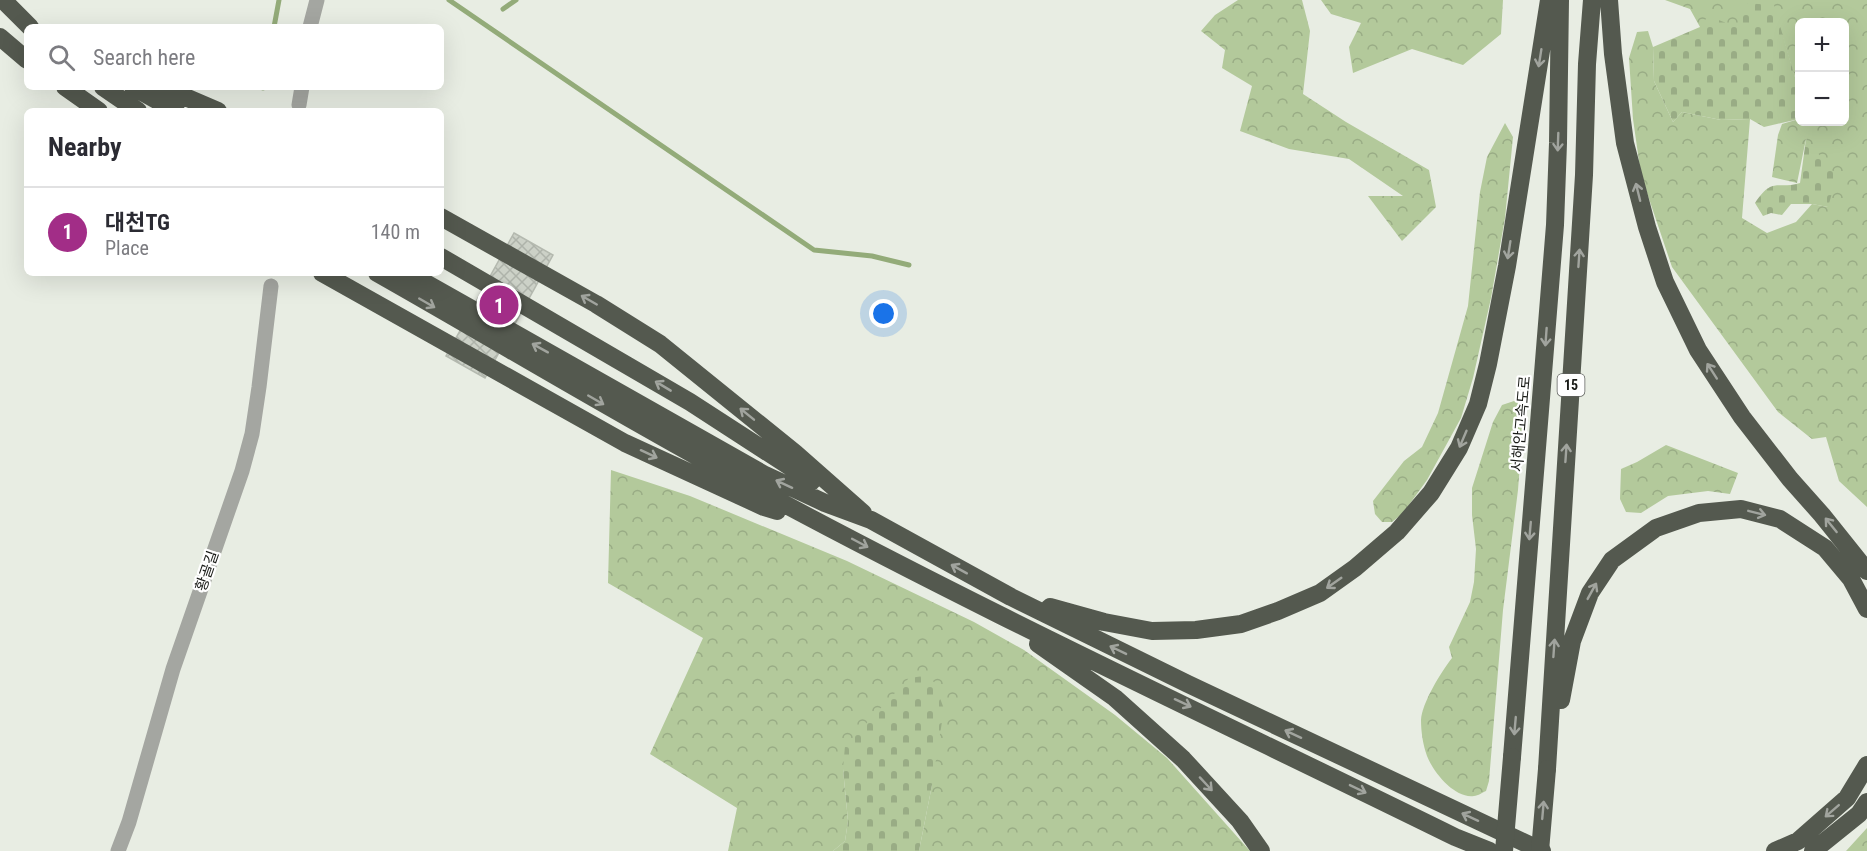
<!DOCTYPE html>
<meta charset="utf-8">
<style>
body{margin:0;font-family:"Roboto Condensed","Noto Sans KR",sans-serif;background:#f2f2f3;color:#2b2b33}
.controls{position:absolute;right:18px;top:18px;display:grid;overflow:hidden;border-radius:9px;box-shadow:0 6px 24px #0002}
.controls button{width:54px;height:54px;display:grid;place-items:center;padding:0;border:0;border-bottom:2px solid #e1e1e2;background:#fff;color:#2b2b33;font:30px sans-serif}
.you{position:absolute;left:884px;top:314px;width:21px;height:21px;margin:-15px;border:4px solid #fff;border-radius:50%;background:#1a73e8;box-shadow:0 0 0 9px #1a73e833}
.badge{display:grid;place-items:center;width:39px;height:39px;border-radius:50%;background:#a22d87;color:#fff;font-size:20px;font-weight:700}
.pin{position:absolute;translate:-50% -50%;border:3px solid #fff;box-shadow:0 2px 6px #0006}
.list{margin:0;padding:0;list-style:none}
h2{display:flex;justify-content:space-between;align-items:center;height:78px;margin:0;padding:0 24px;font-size:26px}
h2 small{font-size:20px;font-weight:400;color:#7c7c81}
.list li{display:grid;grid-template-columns:39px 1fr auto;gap:18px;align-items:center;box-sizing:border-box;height:90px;padding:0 24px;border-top:2px solid #e1e1e2}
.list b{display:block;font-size:22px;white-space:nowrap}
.list p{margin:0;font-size:20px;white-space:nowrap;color:#7c7c81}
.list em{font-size:20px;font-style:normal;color:#7c7c81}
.icon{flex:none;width:33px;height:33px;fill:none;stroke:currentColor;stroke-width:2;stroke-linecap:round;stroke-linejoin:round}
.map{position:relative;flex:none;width:1867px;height:851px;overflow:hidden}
.search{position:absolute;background:#fff;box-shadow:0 6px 24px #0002;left:24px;top:24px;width:420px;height:66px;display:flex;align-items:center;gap:15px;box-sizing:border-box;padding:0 21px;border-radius:9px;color:#7c7c81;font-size:22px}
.panel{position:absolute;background:#fff;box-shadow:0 6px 24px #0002;left:24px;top:108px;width:420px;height:168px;border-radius:9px}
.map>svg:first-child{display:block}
.forest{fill:url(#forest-crowns)}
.cemetery{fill:url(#cemetery-stones)}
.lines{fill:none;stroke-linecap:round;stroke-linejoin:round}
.stream{stroke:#93ab79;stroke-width:5}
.building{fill:url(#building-cross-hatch);stroke:#b4b9af;stroke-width:1.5}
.minor{stroke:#a4a6a1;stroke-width:15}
.motorway{stroke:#54594f;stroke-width:18}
.motorway-bridge{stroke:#54594f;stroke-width:18}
.oneway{stroke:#a1a49e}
.labels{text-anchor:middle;stroke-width:4.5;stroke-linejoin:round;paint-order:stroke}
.shield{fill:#fff;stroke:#5d5f5c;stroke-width:1.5}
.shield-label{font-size:14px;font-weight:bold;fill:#181a16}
.street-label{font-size:15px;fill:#181a16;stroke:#fff}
</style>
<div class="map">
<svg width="1867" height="851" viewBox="0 0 1867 851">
<defs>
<pattern id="forest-crowns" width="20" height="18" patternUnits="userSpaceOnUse" patternTransform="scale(1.5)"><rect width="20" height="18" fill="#b3c99b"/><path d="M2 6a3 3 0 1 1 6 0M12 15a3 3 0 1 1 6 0" fill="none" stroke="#99ac85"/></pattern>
<pattern id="cemetery-stones" width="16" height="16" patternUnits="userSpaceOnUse" patternTransform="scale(1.5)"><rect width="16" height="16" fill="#b3c99b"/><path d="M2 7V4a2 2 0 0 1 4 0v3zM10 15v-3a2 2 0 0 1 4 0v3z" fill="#99ac85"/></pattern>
<pattern id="building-cross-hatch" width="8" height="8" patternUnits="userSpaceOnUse" patternTransform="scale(1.5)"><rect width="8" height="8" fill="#ccd1c7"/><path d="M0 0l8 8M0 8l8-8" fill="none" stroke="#aeb3aa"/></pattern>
</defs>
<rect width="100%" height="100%" fill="#e8ede3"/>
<path class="forest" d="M 1238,0 L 1302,0 L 1310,31 L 1303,94 L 1346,122 L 1429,170 L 1436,207 L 1402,241 L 1368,196 L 1403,196 L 1349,159 L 1289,149 L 1240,131 L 1252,86 L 1222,68 L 1225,50 L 1201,31 L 1215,15 Z
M 1321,0 L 1503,0 L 1501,34 L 1463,65 L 1412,49 L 1353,73 L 1349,47 L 1361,23 L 1331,14 Z
M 1665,0 L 1867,0 L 1867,507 L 1839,481 L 1826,437 L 1812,439 L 1778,412 L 1672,267 L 1641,175 L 1633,119 L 1629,58 L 1637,32 L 1648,31 L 1653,47 L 1654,81 L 1673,122 L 1682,112 L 1721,120 L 1750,119 L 1742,218 L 1767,233 L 1796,222 L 1812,204 L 1828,207 L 1806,139 L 1797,183 L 1772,177 L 1778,135 L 1782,124 L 1799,119 L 1800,122 L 1844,122 L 1844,22 L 1800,22 L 1799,91 L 1773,5 L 1737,27 L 1700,27 L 1690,9 Z
M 1505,123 L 1513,137 L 1505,218 L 1491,298 L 1473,378 L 1461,418 L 1427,480 L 1403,513 L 1392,522 L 1382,522 L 1375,514 L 1373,501 L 1404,461 L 1422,447 L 1438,413 L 1468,306 L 1480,192 L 1487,157 Z
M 1517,400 L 1524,410 L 1518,490 L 1503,610 L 1489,781 L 1486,791 C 1483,792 1478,796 1474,796 C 1455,799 1433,772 1427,756 C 1423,745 1421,732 1421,720 C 1422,703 1441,672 1452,658 L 1449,647 L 1470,602 L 1474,582 L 1476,549 L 1472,515 L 1472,488 L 1493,422 L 1502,405 Z
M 1666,445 L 1738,473 L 1730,494 L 1708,491 L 1668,496 L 1641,513 L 1626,512 L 1620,499 L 1621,469 L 1637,462 Z
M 611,470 L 690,496 L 847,561 L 974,622 L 1024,650 L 1115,715 L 1167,758 L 1250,851 L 919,851 L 932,785 L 843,769 L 848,821 L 845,841 L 833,851 L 728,851 L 737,808 L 650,754 L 703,638 L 608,583 Z
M 1867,828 L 1867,851 L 1846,851 Z"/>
<path class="cemetery" d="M 1742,3 L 1774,5 L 1799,91 L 1799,119 L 1764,127 L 1750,119 L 1721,120 L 1682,112 L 1673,122 L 1654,81 L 1653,47 L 1700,27 L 1708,16 L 1737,27 Z
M 1806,139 L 1837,176 L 1828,207 L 1812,204 L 1791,204 L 1782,215 L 1771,213 L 1763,216 L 1755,203 C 1773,176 1777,190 1800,183 Z
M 924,676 L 934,682 L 944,709 L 932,785 L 919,851 L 833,851 L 845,841 L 848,821 L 843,769 L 845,746 L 909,678 Z"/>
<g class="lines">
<path class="stream" d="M 449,0 L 814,250 L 872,256 L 909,265
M 503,9 L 516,0
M 274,27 L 279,0
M 263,88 L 263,87"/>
</g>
<path class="building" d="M 514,233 L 553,255 L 485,378 L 446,356 Z"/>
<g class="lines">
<path class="minor" d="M 310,27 L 317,0
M 299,105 L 302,87
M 118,851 L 129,822 L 173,669 L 242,471 L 252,434 L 259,387 L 271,286"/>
<path class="motorway" d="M 3,0 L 30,27
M 1609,0 L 1613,54 L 1625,143 L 1647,227 L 1665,282 L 1698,350 L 1742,417 L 1790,479 L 1822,515 L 1867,571
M 0,37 L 27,60
M 65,87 L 99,111
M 103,87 L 138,111
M 133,87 L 176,111
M 162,87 L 218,111
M 441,217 L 596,304 L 660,344 L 795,453 L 863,513
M 441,257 L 690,402 L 812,481
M 322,273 L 625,443 L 764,507 L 777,511
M 377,273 C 497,341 616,413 738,479 C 973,607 1215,719 1455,837 L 1490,851
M 408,273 L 765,475 L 825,503 L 871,520 L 1011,597 L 1188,684 L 1542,851
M 1050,607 L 1104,622 L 1152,631 L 1196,630 L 1241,624 L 1278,611 L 1320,593 L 1355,568 L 1397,532 L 1431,493 L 1459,448 L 1478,404 L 1488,364 L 1507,266 L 1549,0
M 1038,644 L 1115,698 L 1183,759 L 1240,821 L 1261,851
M 1561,700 L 1572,641 L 1590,593 L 1612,560 L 1656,528 L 1699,513 L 1741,509 L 1780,519 L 1825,548 L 1851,579 L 1867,609
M 1512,757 L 1555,225 L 1558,143 L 1560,0
M 1547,769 L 1584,175 L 1587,64 L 1592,0
M 1775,851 L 1798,841 L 1847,798 L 1867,765
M 1813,851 L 1859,814 L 1867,802"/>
<path class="motorway-bridge" d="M 1504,851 L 1512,757
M 1540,851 L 1547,769"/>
</g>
<defs><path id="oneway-shaft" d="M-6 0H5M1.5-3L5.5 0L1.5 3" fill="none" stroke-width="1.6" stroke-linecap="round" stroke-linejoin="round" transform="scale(1.5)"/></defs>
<g class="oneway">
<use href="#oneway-shaft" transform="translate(1540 58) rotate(99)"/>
<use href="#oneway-shaft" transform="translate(1558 142) rotate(92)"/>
<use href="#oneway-shaft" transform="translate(1638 192) rotate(-104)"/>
<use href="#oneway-shaft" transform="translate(1509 250) rotate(99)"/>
<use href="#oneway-shaft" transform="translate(1579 258) rotate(-86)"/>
<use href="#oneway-shaft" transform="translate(589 300) rotate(-150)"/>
<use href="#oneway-shaft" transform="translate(427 303) rotate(30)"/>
<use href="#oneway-shaft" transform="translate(1546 337) rotate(94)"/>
<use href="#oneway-shaft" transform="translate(540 348) rotate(-151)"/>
<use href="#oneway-shaft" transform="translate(1712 371) rotate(-123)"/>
<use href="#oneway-shaft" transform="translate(663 386) rotate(-149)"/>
<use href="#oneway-shaft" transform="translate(596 400) rotate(30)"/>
<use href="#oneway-shaft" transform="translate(747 414) rotate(-141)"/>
<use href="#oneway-shaft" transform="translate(1463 439) rotate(113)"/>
<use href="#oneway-shaft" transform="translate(1566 453) rotate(-86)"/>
<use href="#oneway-shaft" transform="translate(649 454) rotate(25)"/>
<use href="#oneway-shaft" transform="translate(784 484) rotate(-155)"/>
<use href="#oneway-shaft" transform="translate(1757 513) rotate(14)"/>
<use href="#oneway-shaft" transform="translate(1831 525) rotate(-129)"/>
<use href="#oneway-shaft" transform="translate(1530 531) rotate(95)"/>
<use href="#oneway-shaft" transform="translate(860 543) rotate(28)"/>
<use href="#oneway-shaft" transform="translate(959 569) rotate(-151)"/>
<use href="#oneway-shaft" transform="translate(1334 583) rotate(145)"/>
<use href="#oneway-shaft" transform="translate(1592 591) rotate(-61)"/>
<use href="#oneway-shaft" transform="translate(1554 648) rotate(-86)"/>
<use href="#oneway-shaft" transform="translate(1118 650) rotate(-154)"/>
<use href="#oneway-shaft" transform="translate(1183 703) rotate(25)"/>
<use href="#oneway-shaft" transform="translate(1515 726) rotate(95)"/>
<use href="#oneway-shaft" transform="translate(1293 734) rotate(-155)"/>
<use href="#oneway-shaft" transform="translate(1206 784) rotate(47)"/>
<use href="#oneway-shaft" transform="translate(1358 789) rotate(26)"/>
<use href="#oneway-shaft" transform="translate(1543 810) rotate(-85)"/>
<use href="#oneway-shaft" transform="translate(1832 811) rotate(139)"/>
<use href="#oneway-shaft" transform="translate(1470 817) rotate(-155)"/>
</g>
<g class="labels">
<rect class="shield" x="1557.5" y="374" width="27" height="22" rx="4.5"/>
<g class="shield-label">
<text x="1571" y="390">15</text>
</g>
<g class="street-label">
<text transform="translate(1521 424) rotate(-85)" y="5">서해안고속도로</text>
<text transform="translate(207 571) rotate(-71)" y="5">황골길</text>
</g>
</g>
</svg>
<div class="controls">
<button>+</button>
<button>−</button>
</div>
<div class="you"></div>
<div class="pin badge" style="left:499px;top:305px">1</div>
<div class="search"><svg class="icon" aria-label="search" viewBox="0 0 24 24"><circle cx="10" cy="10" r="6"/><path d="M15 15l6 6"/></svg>Search here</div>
<section class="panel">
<h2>Nearby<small></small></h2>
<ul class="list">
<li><span class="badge">1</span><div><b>대천TG</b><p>Place</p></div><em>140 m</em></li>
</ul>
</section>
</div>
